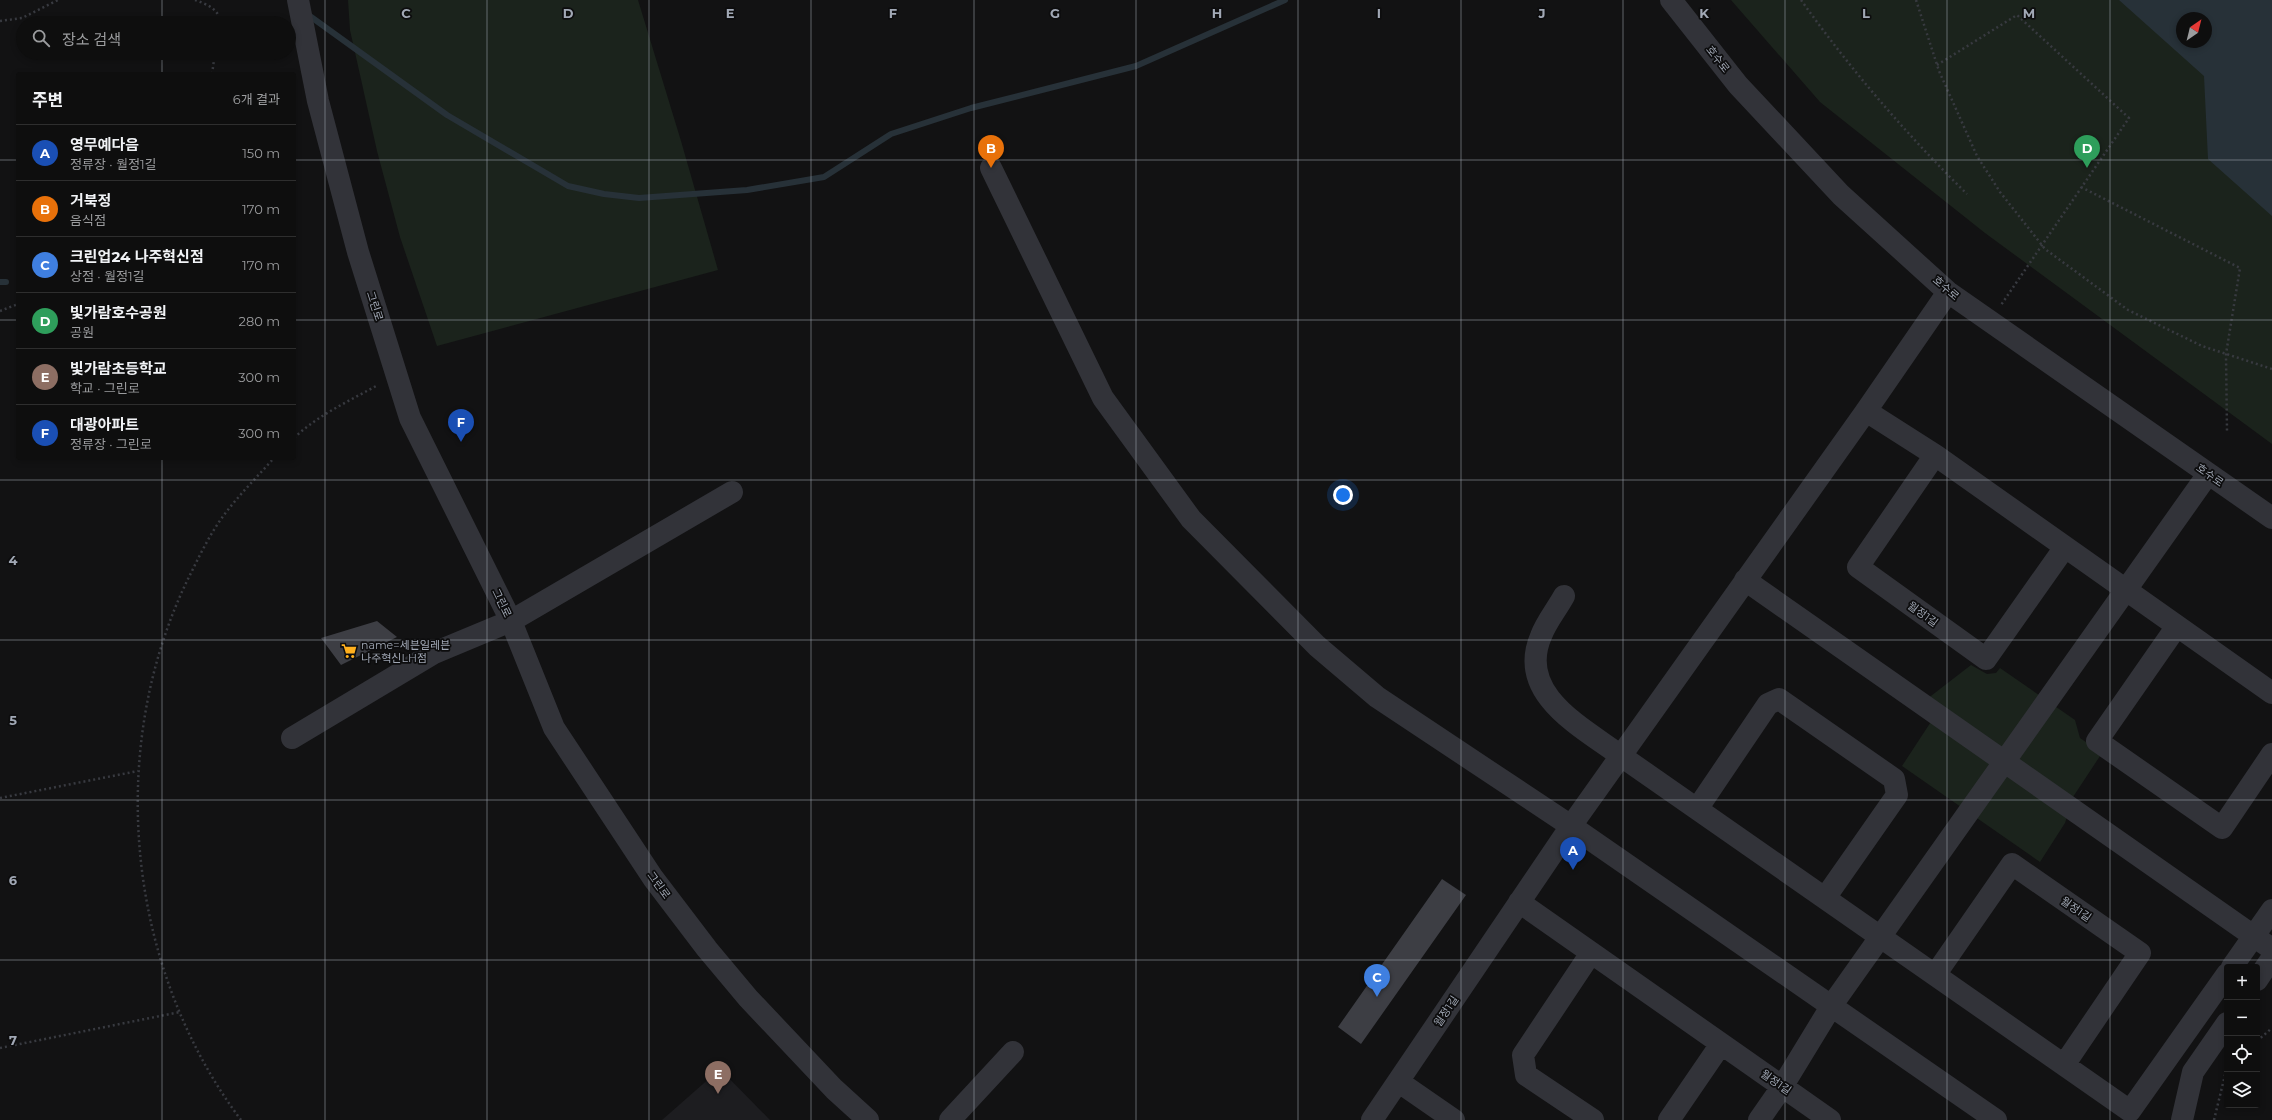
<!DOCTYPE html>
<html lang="ko">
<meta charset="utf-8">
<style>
body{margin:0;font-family:Montserrat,"Noto Sans KR",sans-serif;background:#1c1c1c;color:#f1f3f6}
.controls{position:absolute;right:12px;bottom:12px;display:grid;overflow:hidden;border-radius:4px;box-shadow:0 2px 6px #0003}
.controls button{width:36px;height:36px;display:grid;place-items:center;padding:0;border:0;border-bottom:1px solid #2e2e2e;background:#0e0e0e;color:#f1f3f6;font:20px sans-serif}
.compass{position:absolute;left:2176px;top:12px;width:36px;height:36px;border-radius:50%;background:#0e0e0e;box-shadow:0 2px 6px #0003;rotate:35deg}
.you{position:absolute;left:1343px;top:495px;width:14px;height:14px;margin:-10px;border:3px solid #fff;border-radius:50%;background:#1a73e8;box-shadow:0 0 0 6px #1a73e833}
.badge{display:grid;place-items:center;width:26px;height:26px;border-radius:50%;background:#db2777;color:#fff;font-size:13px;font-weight:700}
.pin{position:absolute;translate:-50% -33px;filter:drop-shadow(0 1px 2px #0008)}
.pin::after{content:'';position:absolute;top:21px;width:14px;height:12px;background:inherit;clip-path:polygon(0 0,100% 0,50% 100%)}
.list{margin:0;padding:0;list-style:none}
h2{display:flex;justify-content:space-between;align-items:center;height:52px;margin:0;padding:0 16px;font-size:17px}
h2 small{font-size:13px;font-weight:400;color:#9b9c9e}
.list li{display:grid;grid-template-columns:26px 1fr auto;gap:12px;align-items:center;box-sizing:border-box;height:56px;padding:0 16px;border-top:1px solid #2e2e2e}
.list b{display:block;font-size:15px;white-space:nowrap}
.list p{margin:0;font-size:13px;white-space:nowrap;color:#9b9c9e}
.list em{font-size:13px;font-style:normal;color:#9b9c9e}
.icon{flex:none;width:22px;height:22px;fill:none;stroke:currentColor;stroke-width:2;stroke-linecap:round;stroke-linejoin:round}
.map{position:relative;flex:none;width:2272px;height:1120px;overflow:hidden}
.search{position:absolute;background:#0e0e0e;box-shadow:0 2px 6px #0003;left:16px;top:16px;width:280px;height:44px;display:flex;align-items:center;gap:10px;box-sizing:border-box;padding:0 14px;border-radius:22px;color:#9b9c9e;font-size:15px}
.panel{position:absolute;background:#0e0e0e;box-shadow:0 2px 6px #0003;left:16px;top:72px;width:280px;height:388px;border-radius:4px}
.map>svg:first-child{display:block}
.built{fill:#1d1d20}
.green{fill:#1b231c;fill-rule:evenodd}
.water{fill:#273138;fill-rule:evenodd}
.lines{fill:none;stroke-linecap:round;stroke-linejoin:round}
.stream{stroke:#273138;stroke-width:6}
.building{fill:#3d3e44}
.path{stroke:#383a40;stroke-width:2.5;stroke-dasharray:2 3;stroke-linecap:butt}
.minor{stroke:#323339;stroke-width:22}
.grid{fill:none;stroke:#a1a8b5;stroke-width:1;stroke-opacity:0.55}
.labels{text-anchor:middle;stroke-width:3.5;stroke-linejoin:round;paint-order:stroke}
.street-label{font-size:11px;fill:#a1a8b5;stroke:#0d0d0e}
.poi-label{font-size:11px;fill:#a1a8b5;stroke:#0d0d0e;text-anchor:start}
.grid-label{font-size:13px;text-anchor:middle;font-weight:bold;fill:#a1a8b5;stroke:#0d0d0e;stroke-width:3.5;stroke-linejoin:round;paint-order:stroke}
</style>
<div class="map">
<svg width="2272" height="1120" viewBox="0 0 2272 1120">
<rect width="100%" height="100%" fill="#121213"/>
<path class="built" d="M 720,1069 L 770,1120 L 662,1120 Z"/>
<path class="green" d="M 348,0 L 638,0 L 681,141 L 718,270 L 437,346 L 400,237 L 377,151 L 350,30 Z
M 1731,0 L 2272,0 L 2272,444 L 1985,233 L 1820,102 ZM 2182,18 L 2206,18 L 2206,42 L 2182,42 Z
M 1971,665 L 1987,674 L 1996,673 L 2000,668 L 2075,720 L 2080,738 L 2102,753 L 2073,797 L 2065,823 L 2040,862 L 1902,766 L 1940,708 L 1927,699 Z"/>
<path class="water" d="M 2119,0 L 2272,0 L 2272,216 L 2208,159 L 2204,76 ZM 2182,18 L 2206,18 L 2206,42 L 2182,42 Z"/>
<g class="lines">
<path class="stream" d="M 307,14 L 447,115 L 568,186 L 604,194 L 639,198 L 747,190 L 824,177 L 891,134 L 971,108 L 1136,66 L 1285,0
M 0,282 L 6,282"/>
</g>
<path class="building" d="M 377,621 L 397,637 L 341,665 L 321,638 Z
M 1442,879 L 1466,895 L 1361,1044 L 1338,1027 Z"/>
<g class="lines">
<path class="path" d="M 195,0 C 206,4 220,9 220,23
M 1801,0 C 1851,70 1906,134 1967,194
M 1916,0 L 1939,71 L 1977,156 L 2000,192 L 2045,249 L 2128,310 L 2202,346 L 2272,369
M 0,21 L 22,18 L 58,0
M 1937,65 L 2017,15 L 2129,118 L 2001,305
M 212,74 L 215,53
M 2081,187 L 2240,268 L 2226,354 L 2227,431
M 0,311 L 18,304
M 294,438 C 318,415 349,401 378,385
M 0,798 L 138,771
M 2257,1041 L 2272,1028
M 0,1048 L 180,1012
M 241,1120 C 127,968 105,752 187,581 C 198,559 209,535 224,515 C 239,495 257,477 274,458
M 2214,1120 L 2227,1067"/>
<path class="minor" d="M 298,0 L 318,101 L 358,252 L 410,418 L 511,621 L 554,728 L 653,878 L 707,949 L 748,998 L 834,1089 L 868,1120
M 1671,0 L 1738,85 L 1841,195 L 1948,292 L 2272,518
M 991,168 L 1103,398 L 1191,519 L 1317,646 L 1377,697 L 1571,826 L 1996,1120
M 1866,411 L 1935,455 L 2272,693
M 1935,455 L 1858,567 L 1986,659 L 2065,547
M 1745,580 L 2272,949
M 1564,596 C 1557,609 1546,622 1541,636 C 1516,694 1582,727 1621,756 L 2130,1111 L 2227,974
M 2177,626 L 2097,741 L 2222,828 L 2272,754
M 292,738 L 434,653 L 511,621 L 732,492
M 1697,809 L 1768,704 L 1779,699 L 1894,779 L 1897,795 L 1825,898
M 1519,902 L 1830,1120
M 1591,953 L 1523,1055 L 1526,1075 L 1593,1120
M 2232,967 L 2272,910
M 1935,975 L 2012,864 L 2140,953 L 2064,1065
M 2257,980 L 2272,958
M 1399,1082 L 1454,1120
M 950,1120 L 1013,1052
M 1372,1120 L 1571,826 L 1866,411 L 1948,292
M 1669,1120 L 1721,1044
M 1759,1120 L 1782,1087 L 1832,1005 L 2208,474
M 2182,1120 L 2193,1072 L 2227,1023"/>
</g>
<path class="grid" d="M 162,0 L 162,23M 325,0 L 325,1120M 487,0 L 487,1120M 649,0 L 649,1120M 811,0 L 811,1120M 974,0 L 974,1120M 1136,0 L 1136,1120M 1298,0 L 1298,1120M 1461,0 L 1461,1120M 1623,0 L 1623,1120M 1785,0 L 1785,1120M 1947,0 L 1947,1120M 2110,0 L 2110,1120M 162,53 L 162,74M 0,160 L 18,160M 294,160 L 2272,160M 0,320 L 18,320M 294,320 L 2272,320M 162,458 L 162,1120M 0,480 L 2272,480M 0,640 L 2272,640M 0,800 L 2272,800M 0,960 L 2272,960"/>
<defs>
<symbol id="supermarket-bare" viewBox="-9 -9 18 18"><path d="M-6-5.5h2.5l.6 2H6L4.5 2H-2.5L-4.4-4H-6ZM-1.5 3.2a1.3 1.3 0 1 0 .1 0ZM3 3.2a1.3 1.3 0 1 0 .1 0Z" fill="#ffb01e" stroke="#0d0d0e" stroke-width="2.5" paint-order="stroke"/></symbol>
</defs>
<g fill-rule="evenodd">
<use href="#supermarket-bare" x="338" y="640" width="22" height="22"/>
</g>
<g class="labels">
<g class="street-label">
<text transform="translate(1718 59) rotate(52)" y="4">호수로</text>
<text transform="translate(1946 288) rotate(41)" y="4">호수로</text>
<text transform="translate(375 306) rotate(72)" y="4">그린로</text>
<text transform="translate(2210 475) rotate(35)" y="4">호수로</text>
<text transform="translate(502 603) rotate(64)" y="4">그린로</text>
<text transform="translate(1923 614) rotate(36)" y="4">월정1길</text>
<text transform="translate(659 885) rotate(54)" y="4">그린로</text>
<text transform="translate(2076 909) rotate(35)" y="4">월정1길</text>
<text transform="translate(1446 1011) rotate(-56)" y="4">월정1길</text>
<text transform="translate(1776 1082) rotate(35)" y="4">월정1길</text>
</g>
<g class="poi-label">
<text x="361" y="649">name=세븐일레븐<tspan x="361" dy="13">나주혁신LH점</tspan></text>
</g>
</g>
<g class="grid-label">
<text x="406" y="18">C</text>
<text x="568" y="18">D</text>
<text x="730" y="18">E</text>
<text x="893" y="18">F</text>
<text x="1055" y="18">G</text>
<text x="1217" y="18">H</text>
<text x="1379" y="18">I</text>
<text x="1542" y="18">J</text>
<text x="1704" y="18">K</text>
<text x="1866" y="18">L</text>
<text x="2029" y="18">M</text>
<text x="13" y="565">4</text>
<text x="13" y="725">5</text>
<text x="13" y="885">6</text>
<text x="13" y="1045">7</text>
</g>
</svg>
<div class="controls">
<button>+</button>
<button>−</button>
<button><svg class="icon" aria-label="locate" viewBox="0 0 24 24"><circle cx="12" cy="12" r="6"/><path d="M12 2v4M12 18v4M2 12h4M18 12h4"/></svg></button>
<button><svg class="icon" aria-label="layers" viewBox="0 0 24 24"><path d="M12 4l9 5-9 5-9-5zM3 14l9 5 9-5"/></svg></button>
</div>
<svg class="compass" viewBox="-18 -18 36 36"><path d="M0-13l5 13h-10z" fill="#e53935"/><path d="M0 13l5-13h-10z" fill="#9b9c9e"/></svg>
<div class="you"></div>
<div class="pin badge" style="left:1573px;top:870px;background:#1a4fb4">A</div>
<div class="pin badge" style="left:991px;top:168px;background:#e8710a">B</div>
<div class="pin badge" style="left:1377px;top:997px;background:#3f7fe0">C</div>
<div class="pin badge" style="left:2087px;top:168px;background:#2e9e5b">D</div>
<div class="pin badge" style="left:718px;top:1094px;background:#8d6e63">E</div>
<div class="pin badge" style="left:461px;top:442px;background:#1a4fb4">F</div>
<div class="search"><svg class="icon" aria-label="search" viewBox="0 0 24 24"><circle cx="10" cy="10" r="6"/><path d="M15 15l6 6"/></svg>장소 검색</div>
<section class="panel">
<h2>주변<small>6개 결과</small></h2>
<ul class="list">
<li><span class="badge" style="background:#1a4fb4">A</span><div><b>영무예다음</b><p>정류장 · 월정1길</p></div><em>150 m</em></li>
<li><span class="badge" style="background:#e8710a">B</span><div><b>거북정</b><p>음식점</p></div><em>170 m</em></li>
<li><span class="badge" style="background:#3f7fe0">C</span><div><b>크린업24 나주혁신점</b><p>상점 · 월정1길</p></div><em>170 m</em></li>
<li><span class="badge" style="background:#2e9e5b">D</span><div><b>빛가람호수공원</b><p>공원</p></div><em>280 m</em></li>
<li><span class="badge" style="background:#8d6e63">E</span><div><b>빛가람초등학교</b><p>학교 · 그린로</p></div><em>300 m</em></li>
<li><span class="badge" style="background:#1a4fb4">F</span><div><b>대광아파트</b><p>정류장 · 그린로</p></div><em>300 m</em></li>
</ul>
</section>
</div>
